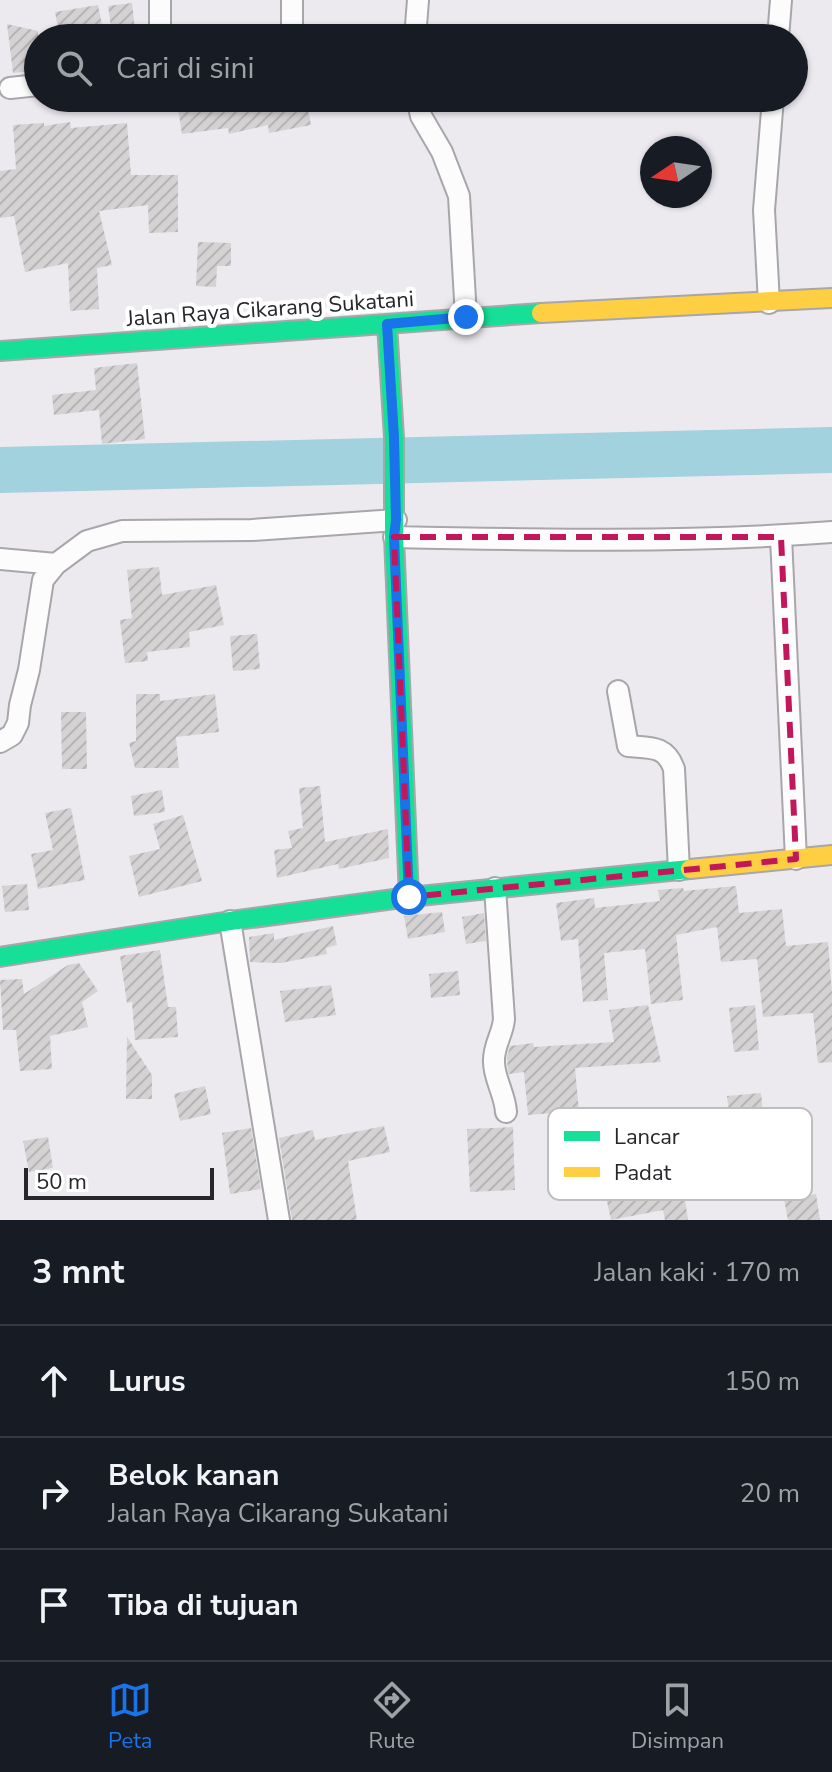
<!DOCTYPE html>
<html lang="id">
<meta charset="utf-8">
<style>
body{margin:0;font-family:"Nunito Sans",sans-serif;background:#20242c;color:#f1f3f6}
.compass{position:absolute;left:640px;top:136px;width:72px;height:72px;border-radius:50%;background:#171b24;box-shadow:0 2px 6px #0004;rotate:257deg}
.scale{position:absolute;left:24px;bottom:20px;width:190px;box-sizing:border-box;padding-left:8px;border:4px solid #27262a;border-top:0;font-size:22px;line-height:28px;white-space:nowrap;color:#27262a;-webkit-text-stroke:6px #fff;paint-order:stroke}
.stop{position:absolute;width:24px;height:24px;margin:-18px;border:6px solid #1a73e8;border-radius:50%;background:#fff}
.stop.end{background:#1a73e8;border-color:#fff;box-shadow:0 2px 8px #0008}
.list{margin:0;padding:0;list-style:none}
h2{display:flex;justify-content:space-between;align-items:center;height:104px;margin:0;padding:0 32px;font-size:34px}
h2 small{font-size:26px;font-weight:400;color:#9ea1a6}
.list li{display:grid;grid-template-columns:52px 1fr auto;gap:24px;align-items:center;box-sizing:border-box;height:112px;padding:0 32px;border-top:2px solid #363941}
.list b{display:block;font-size:30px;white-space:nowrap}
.list p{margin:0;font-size:26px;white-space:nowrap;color:#9ea1a6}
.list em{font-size:26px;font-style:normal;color:#9ea1a6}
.icon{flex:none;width:44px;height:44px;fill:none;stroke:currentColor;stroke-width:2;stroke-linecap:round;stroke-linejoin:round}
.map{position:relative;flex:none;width:832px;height:1220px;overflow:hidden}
.search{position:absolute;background:#171b24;box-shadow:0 2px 6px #0004;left:24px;right:24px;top:24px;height:88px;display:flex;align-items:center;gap:20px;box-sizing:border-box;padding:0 28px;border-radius:44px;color:#9ea1a6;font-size:30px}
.sheet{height:440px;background:#171b24}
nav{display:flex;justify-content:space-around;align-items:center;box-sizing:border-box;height:112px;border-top:2px solid #363941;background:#171b24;font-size:22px;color:#9ea1a6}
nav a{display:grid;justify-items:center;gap:4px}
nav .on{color:#1a73e8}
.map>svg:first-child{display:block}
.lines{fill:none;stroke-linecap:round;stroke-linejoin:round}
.river{stroke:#a1d2dd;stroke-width:46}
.building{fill:url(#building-hatch)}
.street-casing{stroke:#a8a6aa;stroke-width:24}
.fast-casing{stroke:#a8a6aa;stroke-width:22}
.slow-casing{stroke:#a8a6aa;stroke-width:22}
.street{stroke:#fcfcfd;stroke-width:20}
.fast{stroke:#16e098;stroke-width:18}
.slow{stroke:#ffcf43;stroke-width:18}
.route{stroke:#1a73e8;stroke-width:10}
.marked{fill:none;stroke:#c2185b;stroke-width:6;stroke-dasharray:16 10;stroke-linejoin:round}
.labels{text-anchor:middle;stroke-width:8;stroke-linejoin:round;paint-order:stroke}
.street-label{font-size:22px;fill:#27262a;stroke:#fff}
.key{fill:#fff;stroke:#bebebf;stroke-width:2}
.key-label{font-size:22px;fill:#27262a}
</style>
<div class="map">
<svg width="832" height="1220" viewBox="0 0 832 1220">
<defs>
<pattern id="building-hatch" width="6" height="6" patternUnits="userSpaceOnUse" patternTransform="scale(2)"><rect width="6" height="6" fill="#d4d2d3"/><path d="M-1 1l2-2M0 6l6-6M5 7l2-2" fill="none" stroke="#b6b4b5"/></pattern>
</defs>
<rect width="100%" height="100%" fill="#eceaef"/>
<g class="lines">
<path class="river" d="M 0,470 L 832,450"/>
</g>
<path class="building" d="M 132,3 L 135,30 L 112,33 L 108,6 Z
M 98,5 L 102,25 L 59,33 L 55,12 Z
M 7,24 L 38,31 L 38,70 L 13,73 Z
M 210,98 L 212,107 L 247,100 L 249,110 L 306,99 L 311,125 L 269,133 L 268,125 L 229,134 L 228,128 L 182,134 L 177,102 Z
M 70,122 L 71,128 L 127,123 L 131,175 L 178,175 L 178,232 L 149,233 L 148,205 L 99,211 L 112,265 L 97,268 L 99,309 L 70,311 L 68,263 L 25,272 L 14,216 L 0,218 L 0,171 L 16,169 L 13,125 L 44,123 L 44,126 Z
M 198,242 L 231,243 L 231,266 L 217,266 L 216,287 L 196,286 Z
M 137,363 L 145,439 L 102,444 L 99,410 L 54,415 L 52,395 L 96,390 L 94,368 Z
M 159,567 L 162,595 L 216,585 L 224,625 L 189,632 L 190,647 L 147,652 L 148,661 L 125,663 L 120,620 L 132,618 L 127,570 Z
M 257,634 L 260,669 L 233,671 L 230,636 Z
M 136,694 L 160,694 L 160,701 L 215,694 L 219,732 L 176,737 L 179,768 L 135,768 L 129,743 L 136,741 Z
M 61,712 L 86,712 L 87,769 L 62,769 Z
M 320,786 L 325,842 L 388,829 L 389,858 L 339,869 L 338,864 L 277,878 L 274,850 L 292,848 L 288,831 L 303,828 L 299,788 Z
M 162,790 L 165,812 L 134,816 L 131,796 Z
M 71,808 L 85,880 L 38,889 L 31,854 L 53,850 L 45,813 Z
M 183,815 L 202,881 L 139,897 L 129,856 L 160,849 L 153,824 Z
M 27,884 L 29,910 L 5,912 L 2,886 Z
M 736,886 L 739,913 L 782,909 L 786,946 L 828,942 L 832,993 L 832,1062 L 818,1063 L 813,1013 L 763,1017 L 757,959 L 721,962 L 717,927 L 676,935 L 683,1000 L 651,1004 L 645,949 L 604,953 L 608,1000 L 583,1002 L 578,939 L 561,941 L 556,903 L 594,898 L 595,908 L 660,901 L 658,890 L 683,888 L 684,891 Z
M 442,912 L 445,932 L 408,939 L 404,916 Z
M 484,913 L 486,941 L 466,944 L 462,917 Z
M 333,926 L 337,945 L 326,948 L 327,954 L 281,963 L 250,962 L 249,937 L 274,933 L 274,940 Z
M 160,950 L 168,1007 L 176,1007 L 178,1037 L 135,1040 L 132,1002 L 127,1003 L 120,956 Z
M 79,963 L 98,991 L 82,1002 L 88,1027 L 50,1036 L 52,1069 L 20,1071 L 16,1030 L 3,1030 L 0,980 L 22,979 L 24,994 L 68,965 Z
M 458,971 L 460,995 L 431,998 L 429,974 Z
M 331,985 L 336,1015 L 285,1022 L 280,991 Z
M 648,1005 L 661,1062 L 575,1068 L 579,1111 L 528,1115 L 524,1072 L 509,1074 L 508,1071 L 507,1057 L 510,1046 L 533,1043 L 534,1047 L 614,1042 L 609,1010 Z
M 755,1005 L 759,1050 L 734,1052 L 729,1008 Z
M 127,1037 L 152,1075 L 152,1099 L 126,1099 Z
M 205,1086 L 211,1114 L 180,1121 L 174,1094 Z
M 761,1093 L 765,1134 L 732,1137 L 727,1096 Z
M 384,1126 L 390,1152 L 348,1161 L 357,1220 L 292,1220 L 279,1138 L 313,1130 L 315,1140 Z
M 513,1127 L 515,1190 L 470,1192 L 467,1129 Z
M 251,1128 L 261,1189 L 230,1194 L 222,1133 Z
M 48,1137 L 53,1168 L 29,1172 L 23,1141 Z
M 682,1179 L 688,1220 L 665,1220 L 663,1210 L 611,1220 L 606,1197 Z
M 816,1194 L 820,1220 L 788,1220 L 784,1199 Z"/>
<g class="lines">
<defs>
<path id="street" d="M 160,0 L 160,38
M 292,38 L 292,0
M 415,38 L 418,0
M 778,38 L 781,0
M 10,88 L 38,85
M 417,98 L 421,116 L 442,152 L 459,196 L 466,317
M 769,303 L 764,210 L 773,98
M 394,537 C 540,540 686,543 832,532
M 781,537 L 796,859
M 0,559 L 56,564
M 618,691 L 628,746 C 650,748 666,745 674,769 L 679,870
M 0,742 L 12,735 L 18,723 L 20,705 L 29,670 L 43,580 L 56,564 L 87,541 L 122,531 L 252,530 L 396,520
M 495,888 L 504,1019 C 503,1034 493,1046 494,1062 C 494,1079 505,1094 506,1112
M 230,921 L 279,1220"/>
<path id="fast" d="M 387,324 L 394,438 L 394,537 L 409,897
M 0,351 L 541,313
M 0,957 L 230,921 L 409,897 L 690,869"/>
<path id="slow" d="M 541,313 L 832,298
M 690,869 L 832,855"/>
</defs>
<use href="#street" class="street-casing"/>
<use href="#fast" class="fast-casing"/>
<use href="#slow" class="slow-casing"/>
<use href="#street" class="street"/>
<use href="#fast" class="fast"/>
<use href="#slow" class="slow"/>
</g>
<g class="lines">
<path class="route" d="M 409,897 L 394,537 L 396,520 L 394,438 L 387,324 L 466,317"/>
</g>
<path class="marked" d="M 394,537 L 781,537 L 796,859 L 409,897 Z"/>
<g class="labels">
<g class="street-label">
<text transform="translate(270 308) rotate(-4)" y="8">Jalan Raya Cikarang Sukatani</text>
</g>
</g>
<rect x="548" y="1108" width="264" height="92" rx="12" class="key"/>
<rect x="564" y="1131" width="36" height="10" fill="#16e098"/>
<rect x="564" y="1167" width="36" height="10" fill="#ffcf43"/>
<g class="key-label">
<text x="614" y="1144">Lancar</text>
<text x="614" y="1180">Padat</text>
</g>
</svg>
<svg class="compass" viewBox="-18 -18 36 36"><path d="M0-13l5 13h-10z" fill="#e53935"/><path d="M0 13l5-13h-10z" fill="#9ea1a6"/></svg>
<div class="scale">50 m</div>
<div class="stop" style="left:409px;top:897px"></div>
<div class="stop end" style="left:466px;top:317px"></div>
<div class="search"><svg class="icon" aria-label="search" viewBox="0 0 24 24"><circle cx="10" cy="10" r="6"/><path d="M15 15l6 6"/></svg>Cari di sini</div>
</div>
<section class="sheet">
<h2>3 mnt<small>Jalan kaki · 170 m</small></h2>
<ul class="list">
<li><svg class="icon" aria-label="ahead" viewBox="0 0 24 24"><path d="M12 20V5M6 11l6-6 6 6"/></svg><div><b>Lurus</b></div><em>150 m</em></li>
<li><svg class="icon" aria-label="right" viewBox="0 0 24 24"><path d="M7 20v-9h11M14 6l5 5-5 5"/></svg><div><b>Belok kanan</b><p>Jalan Raya Cikarang Sukatani</p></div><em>20 m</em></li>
<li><svg class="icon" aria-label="arrive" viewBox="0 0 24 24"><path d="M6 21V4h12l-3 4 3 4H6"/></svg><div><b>Tiba di tujuan</b></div></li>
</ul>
</section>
<nav>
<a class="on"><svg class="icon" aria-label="map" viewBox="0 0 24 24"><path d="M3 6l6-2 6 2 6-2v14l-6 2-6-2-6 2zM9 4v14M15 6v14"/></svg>Peta</a>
<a><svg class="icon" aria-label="directions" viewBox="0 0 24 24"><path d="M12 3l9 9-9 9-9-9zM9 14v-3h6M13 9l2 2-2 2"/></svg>Rute</a>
<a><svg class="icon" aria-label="saved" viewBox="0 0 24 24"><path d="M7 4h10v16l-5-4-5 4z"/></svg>Disimpan</a>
</nav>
